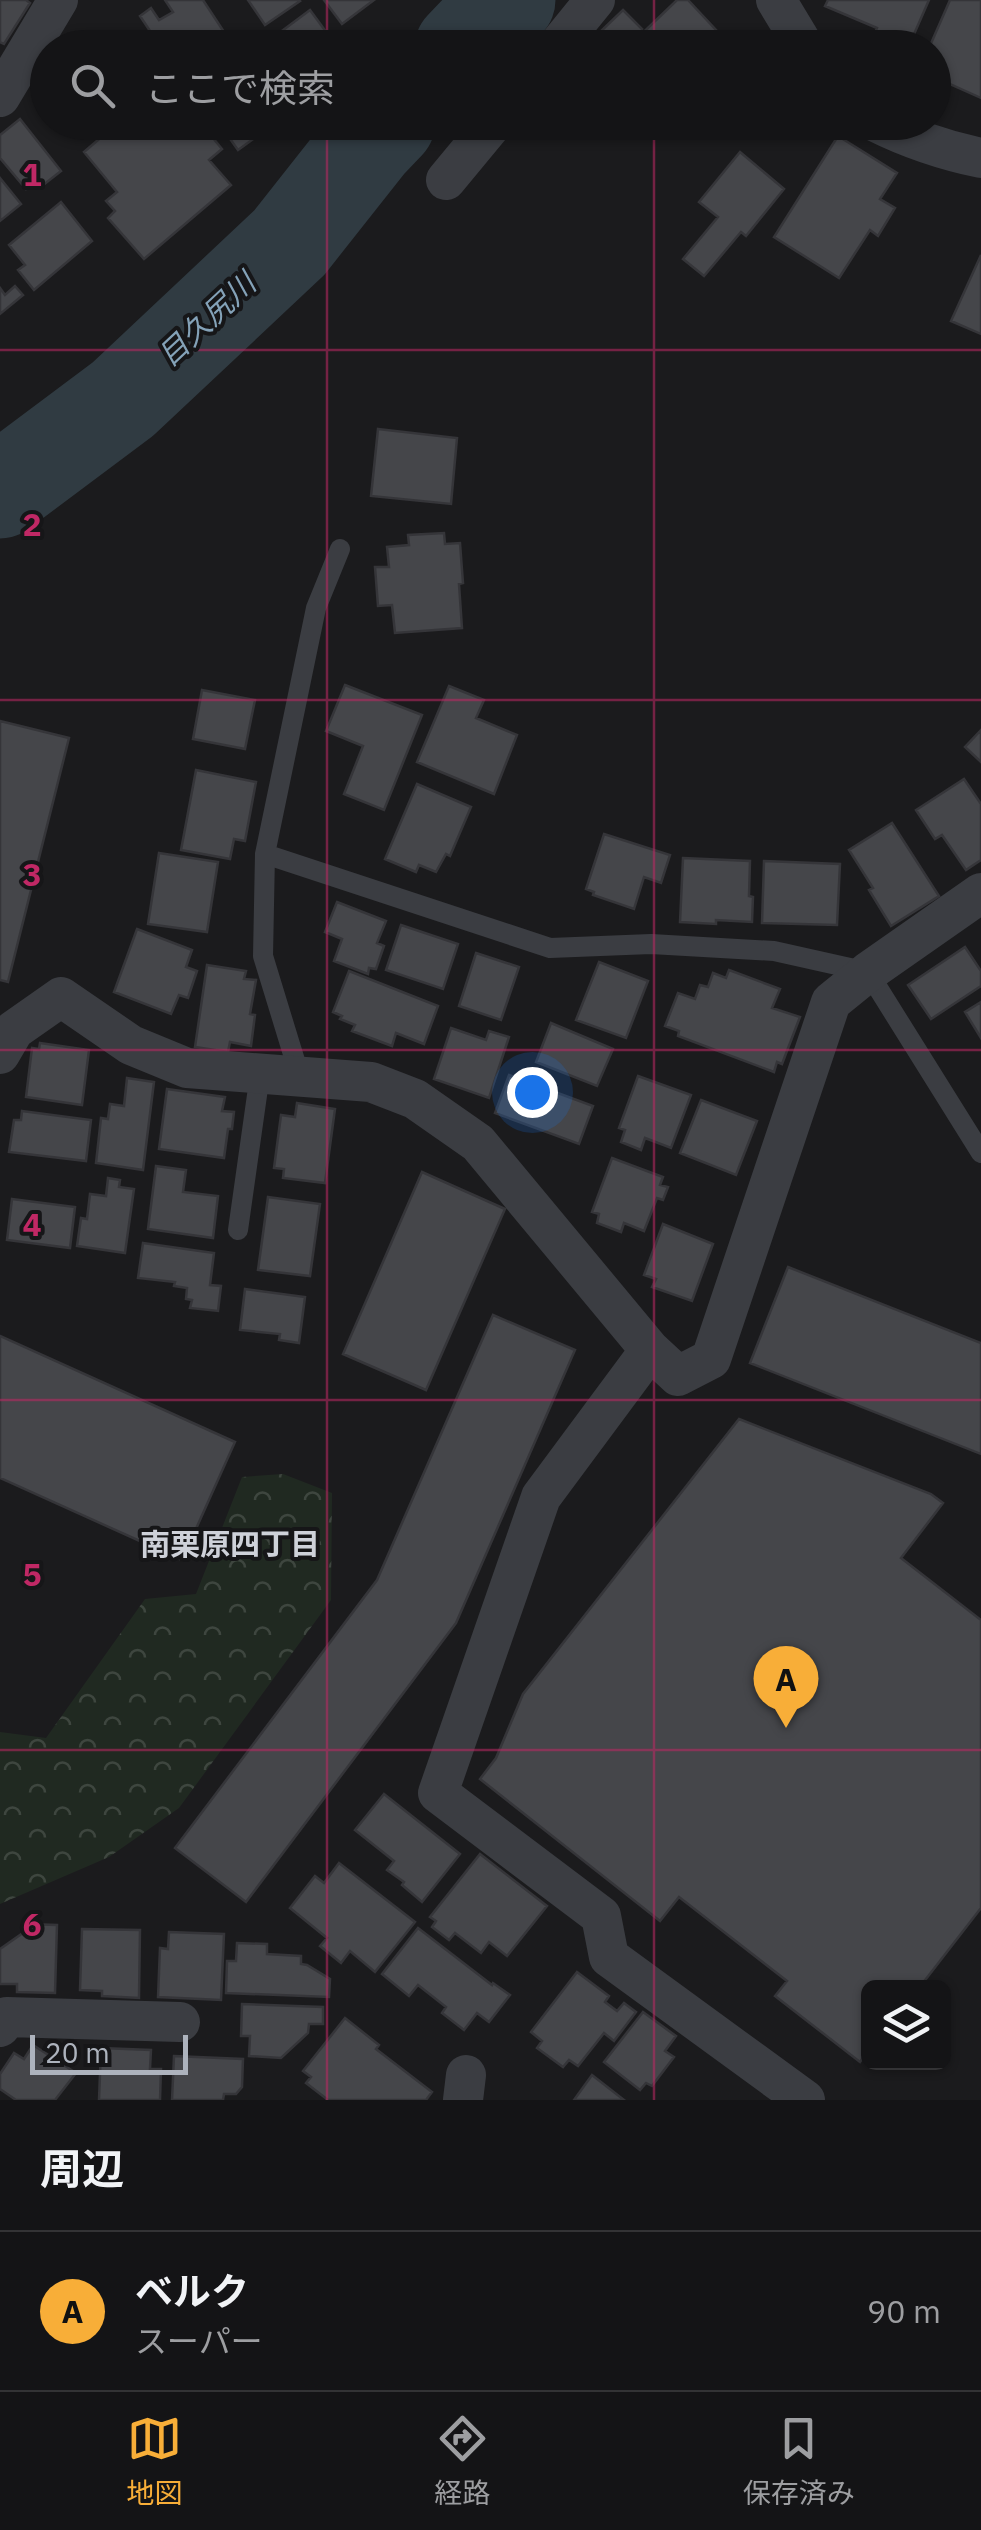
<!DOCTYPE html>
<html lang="ja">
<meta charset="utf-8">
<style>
body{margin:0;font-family:"IBM Plex Sans","Noto Sans JP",sans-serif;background:#1d1d1f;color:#f1f3f6}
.controls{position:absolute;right:30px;bottom:30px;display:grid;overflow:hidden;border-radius:15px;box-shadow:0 2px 8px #0004}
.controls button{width:90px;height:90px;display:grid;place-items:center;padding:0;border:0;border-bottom:2px solid #333335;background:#141416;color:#f1f3f6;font:50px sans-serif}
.scale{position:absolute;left:30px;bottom:25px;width:158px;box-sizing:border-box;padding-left:10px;border:5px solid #adb3bd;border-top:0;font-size:28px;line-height:35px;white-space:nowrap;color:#adb3bd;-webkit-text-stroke:8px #161618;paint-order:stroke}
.you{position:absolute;left:532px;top:1092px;width:35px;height:35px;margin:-25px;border:8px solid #fff;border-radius:50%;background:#1a73e8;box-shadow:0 0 0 15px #1a73e833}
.badge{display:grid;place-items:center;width:65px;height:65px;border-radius:50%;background:#f8ae38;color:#111;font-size:32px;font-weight:700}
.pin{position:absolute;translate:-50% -82px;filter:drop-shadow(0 2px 5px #0008)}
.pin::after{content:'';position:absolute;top:52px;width:35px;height:30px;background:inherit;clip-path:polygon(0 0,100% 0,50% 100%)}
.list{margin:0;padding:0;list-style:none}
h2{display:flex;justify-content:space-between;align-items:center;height:130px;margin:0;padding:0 40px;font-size:42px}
h2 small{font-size:32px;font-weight:400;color:#9d9ea1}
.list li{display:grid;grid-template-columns:65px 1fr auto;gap:30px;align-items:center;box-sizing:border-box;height:160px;padding:0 40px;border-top:2px solid #333335}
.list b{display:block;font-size:38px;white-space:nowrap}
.list p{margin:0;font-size:32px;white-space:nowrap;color:#9d9ea1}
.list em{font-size:32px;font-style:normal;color:#9d9ea1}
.icon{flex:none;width:55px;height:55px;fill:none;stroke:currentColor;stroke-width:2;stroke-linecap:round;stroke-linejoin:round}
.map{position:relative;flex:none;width:981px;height:2100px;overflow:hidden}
.search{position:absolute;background:#141416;box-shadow:0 2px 8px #0004;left:30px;right:30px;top:30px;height:110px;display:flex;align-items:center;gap:25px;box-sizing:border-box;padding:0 35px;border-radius:55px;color:#9d9ea1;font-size:38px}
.sheet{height:290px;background:#141416}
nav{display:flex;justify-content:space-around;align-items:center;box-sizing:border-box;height:140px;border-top:2px solid #333335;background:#141416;font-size:28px;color:#9d9ea1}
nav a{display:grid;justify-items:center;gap:5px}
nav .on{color:#f8ae38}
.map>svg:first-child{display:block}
.forest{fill:url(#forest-crowns)}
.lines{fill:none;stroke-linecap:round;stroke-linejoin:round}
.river{stroke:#303b42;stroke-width:95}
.building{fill:#45464a;stroke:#353539;stroke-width:2.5}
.service{stroke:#3b3d42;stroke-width:20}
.minor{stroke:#3b3d42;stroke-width:40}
.grid{fill:none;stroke:#c02865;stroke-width:2.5;stroke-opacity:0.55}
.labels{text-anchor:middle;stroke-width:8;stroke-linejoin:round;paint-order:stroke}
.water-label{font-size:30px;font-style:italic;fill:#84a2b8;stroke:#161618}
.neighbourhood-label{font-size:30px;font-weight:bold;fill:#ced1d9;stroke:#161618}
.grid-label{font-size:32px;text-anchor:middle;font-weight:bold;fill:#c02865;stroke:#161618;stroke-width:8;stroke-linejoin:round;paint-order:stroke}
</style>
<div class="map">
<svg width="981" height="2100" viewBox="0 0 981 2100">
<defs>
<pattern id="forest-crowns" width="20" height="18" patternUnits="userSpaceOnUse" patternTransform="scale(2.5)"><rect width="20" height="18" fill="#202921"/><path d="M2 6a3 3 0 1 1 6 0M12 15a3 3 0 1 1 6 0" fill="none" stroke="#3e463f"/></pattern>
</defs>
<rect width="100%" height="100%" fill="#1b1b1d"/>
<path class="forest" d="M 283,1474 L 332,1493 L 331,1600 L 179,1808 L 109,1857 L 0,1904 L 0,1732 L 46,1738 L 145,1599 L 196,1594 L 242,1477 Z"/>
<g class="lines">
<path class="river" d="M 462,48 L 508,0
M 0,491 L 123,399 L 289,243 L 368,143 L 388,122"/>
</g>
<path class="building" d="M 0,0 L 26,0 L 30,3 L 4,44 L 0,42 Z
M 165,0 L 203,0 L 228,38 L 215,48 L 182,48 L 178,42 L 173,45 L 169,39 L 160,46 L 140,16 L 151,8 L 159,20 L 173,12 Z
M 248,0 L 299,0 L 300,1 L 265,25 Z
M 324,0 L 374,0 L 342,24 Z
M 677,0 L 688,0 L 731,46 L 627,48 Z
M 828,0 L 929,0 L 908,48 L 878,48 L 870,44 L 877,28 L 825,6 Z
M 950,0 L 981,0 L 981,98 L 934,77 L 934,48 L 929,48 Z
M 310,10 L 338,48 L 259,48 Z
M 623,10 L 642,29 L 623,48 L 616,48 L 600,32 Z
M 84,36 L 93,46 L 100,39 L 107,48 L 70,48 Z
M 20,119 L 61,171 L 42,186 L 38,180 L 26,189 L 0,158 L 0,135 Z
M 119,122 L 175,122 L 183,132 L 195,122 L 200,122 L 222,149 L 209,160 L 231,185 L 144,259 L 108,218 L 115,211 L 106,201 L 117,192 L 84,152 Z
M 218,122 L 277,122 L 238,150 Z
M 838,136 L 897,173 L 880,199 L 895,208 L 878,236 L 870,230 L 839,278 L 774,237 Z
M 740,152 L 784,189 L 746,236 L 741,232 L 704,276 L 683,259 L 718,217 L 699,202 Z
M 0,178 L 21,204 L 0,221 Z
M 61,202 L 92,241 L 34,290 L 18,270 L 25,265 L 9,245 Z
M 981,255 L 981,334 L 951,321 Z
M 15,286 L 23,295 L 0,314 L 0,288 L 5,295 Z
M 378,429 L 457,438 L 451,504 L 371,496 Z
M 444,533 L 445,544 L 460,543 L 463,583 L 459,584 L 462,628 L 395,633 L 392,605 L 378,606 L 375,567 L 389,567 L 387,547 L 409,545 L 408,535 Z
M 345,685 L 422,715 L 384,810 L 344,794 L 363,746 L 326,731 Z
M 449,686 L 484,700 L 476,718 L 517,735 L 494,794 L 417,762 Z
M 202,690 L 255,700 L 245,749 L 193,739 Z
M 0,721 L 69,738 L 8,982 L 0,980 Z
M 981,730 L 981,762 L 965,747 Z
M 196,770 L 256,782 L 245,841 L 234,839 L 230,859 L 181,850 Z
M 964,779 L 981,804 L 981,860 L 966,870 L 942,835 L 935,839 L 916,810 Z
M 417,784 L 471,807 L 450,856 L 446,854 L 436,872 L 419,865 L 416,872 L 385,859 Z
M 892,823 L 939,896 L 891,926 L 869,890 L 873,888 L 849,850 Z
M 604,834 L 670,855 L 661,883 L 644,877 L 634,909 L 593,895 L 594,892 L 586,889 Z
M 159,853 L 218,862 L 207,932 L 148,924 Z
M 683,858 L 750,861 L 749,896 L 753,897 L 752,922 L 716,920 L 716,924 L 680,922 Z
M 764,861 L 840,864 L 837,925 L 762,923 Z
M 337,902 L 386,921 L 377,943 L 384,946 L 376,969 L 369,968 L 368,974 L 334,961 L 342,939 L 325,932 Z
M 401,925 L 458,944 L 443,989 L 386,970 Z
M 137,929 L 192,950 L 186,967 L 197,971 L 188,998 L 179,995 L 171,1014 L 114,992 Z
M 965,947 L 981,971 L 981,986 L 931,1019 L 908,985 Z
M 476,953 L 519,967 L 501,1020 L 459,1006 Z
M 599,962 L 648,981 L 626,1038 L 576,1020 Z
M 207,965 L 246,971 L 244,979 L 256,980 L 250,1014 L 255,1015 L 251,1046 L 230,1042 L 228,1052 L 195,1047 Z
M 729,970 L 780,989 L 772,1008 L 800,1017 L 782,1064 L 777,1062 L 774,1072 L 678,1036 L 679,1031 L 665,1026 L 678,993 L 695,999 L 700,985 L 708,987 L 713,973 L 726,978 Z
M 349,971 L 438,1006 L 424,1044 L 396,1033 L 392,1046 L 352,1031 L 355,1025 L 340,1019 L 342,1016 L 333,1012 Z
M 981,1002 L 981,1038 L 965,1012 Z
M 551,1023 L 613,1049 L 597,1086 L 536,1062 Z
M 451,1028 L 486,1040 L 489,1031 L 509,1037 L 489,1098 L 434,1079 Z
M 40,1043 L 89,1050 L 82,1105 L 26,1097 L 32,1048 L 39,1049 Z
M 509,1075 L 593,1106 L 579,1144 L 495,1113 Z
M 638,1076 L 691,1095 L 671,1148 L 645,1138 L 641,1150 L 621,1142 L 625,1130 L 619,1128 Z
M 127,1078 L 154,1082 L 143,1170 L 96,1163 L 101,1118 L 108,1119 L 110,1104 L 124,1106 Z
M 167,1089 L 225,1097 L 222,1111 L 234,1112 L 232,1129 L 228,1129 L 224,1158 L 159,1149 Z
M 701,1100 L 757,1121 L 736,1175 L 680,1153 Z
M 297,1103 L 335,1109 L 325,1183 L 283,1178 L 284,1169 L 274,1168 L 281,1115 L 295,1117 Z
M 22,1111 L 91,1120 L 86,1161 L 9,1152 L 14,1120 L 21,1120 Z
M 612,1158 L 663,1177 L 660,1185 L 668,1187 L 663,1200 L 657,1198 L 644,1231 L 624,1223 L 621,1232 L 597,1223 L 599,1214 L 592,1212 Z
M 156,1166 L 186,1170 L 183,1192 L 218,1196 L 213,1238 L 148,1229 Z
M 422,1172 L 505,1209 L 426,1390 L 343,1354 Z
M 108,1178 L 120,1180 L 119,1187 L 134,1189 L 125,1253 L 77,1246 L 81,1218 L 87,1219 L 90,1194 L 106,1196 Z
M 268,1197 L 320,1204 L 310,1276 L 258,1270 Z
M 12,1199 L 75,1207 L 70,1248 L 7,1240 Z
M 663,1224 L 713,1244 L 692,1301 L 652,1287 L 656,1279 L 644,1275 Z
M 143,1243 L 214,1253 L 210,1285 L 221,1286 L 218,1311 L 190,1308 L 192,1300 L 186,1299 L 187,1288 L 174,1286 L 175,1282 L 138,1278 Z
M 788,1267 L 981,1343 L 981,1454 L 750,1363 Z
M 245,1289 L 305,1297 L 299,1343 L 279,1340 L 280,1334 L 240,1330 Z
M 493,1315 L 575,1350 L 456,1623 L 246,1902 L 175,1848 L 377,1580 Z
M 0,1336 L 235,1442 L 182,1560 L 0,1478 Z
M 739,1419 L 931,1494 L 943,1503 L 901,1558 L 981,1620 L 981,1908 L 919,1988 L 868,1988 L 868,2051 L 860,2062 L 775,1996 L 787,1981 L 679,1897 L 660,1921 L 480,1779 L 496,1758 L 523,1694 Z
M 384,1794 L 460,1854 L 422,1902 L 402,1885 L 404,1882 L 387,1870 L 394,1861 L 355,1830 Z
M 480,1854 L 547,1906 L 507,1956 L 489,1942 L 481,1953 L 455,1933 L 449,1940 L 432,1927 L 436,1921 L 430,1917 Z
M 339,1863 L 415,1922 L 375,1972 L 350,1951 L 341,1963 L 320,1946 L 327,1938 L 290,1908 L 315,1876 L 324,1883 Z
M 27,1924 L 57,1925 L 55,1993 L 17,1992 L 17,1984 L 0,1984 L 0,1949 L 27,1930 Z
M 418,1928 L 492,1985 L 493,1983 L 510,1995 L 489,2022 L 477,2013 L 464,2030 L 442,2013 L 446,2007 L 418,1985 L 409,1996 L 382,1974 Z
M 82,1929 L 140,1930 L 139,1998 L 102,1996 L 102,1991 L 80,1990 Z
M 169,1932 L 224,1934 L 221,2000 L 158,1997 L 160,1948 L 168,1949 Z
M 237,1943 L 267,1944 L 267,1954 L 301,1956 L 301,1964 L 307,1965 L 330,1979 L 329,1997 L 226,1993 L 227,1961 L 236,1961 Z
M 577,1972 L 609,1996 L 605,2002 L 617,2011 L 624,2003 L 636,2012 L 614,2041 L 604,2033 L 578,2066 L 569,2060 L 563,2067 L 537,2048 L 542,2041 L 531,2032 Z
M 242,2004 L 323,2007 L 323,2024 L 309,2024 L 308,2033 L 281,2058 L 249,2056 L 250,2036 L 241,2036 Z
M 643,2012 L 676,2036 L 665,2051 L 674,2057 L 652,2086 L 646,2083 L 640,2090 L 604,2062 Z
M 345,2018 L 379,2045 L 376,2049 L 432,2092 L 426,2100 L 328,2100 L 306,2083 L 311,2077 L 303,2071 Z
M 33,2045 L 76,2073 L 55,2100 L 16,2100 L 0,2089 L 0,2074 L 14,2053 L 24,2059 Z
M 101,2048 L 151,2050 L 150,2069 L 161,2069 L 160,2100 L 99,2100 Z
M 174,2056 L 243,2059 L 242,2087 L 236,2094 L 224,2094 L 223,2100 L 172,2100 Z
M 592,2075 L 624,2100 L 574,2100 Z"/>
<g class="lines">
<path class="service" d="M 265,854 L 550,948 L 651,944 L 774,951 L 868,972 L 981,1153
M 300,1077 L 263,956 L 265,854 L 316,608 L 340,549
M 238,1230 L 260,1074"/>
<path class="minor" d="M 776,0 L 805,48
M 556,48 L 595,0
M 0,97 L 58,0
M 876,122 C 910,139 943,150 981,158
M 446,180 L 494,122
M 0,1054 L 14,1030 L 61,997 L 131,1045 L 187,1068 L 371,1082 L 415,1099 L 478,1143 L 650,1350 L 678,1376 L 711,1359 L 831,1002 L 868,972 L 981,893
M 650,1350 L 541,1497 L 438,1793 L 601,1916 L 609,1957 L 805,2100
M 0,2027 L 7,2017 L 180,2022
M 463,2100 L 466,2075"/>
</g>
<path class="grid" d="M 327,0 L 327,48M 654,0 L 654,48M 327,122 L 327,2100M 654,122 L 654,2100M 0,350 L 981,350M 0,700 L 981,700M 0,1050 L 981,1050M 0,1400 L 981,1400M 0,1750 L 981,1750"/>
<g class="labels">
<g class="water-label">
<text transform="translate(207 320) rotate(-43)" y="10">目久尻川</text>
</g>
<g class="neighbourhood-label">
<text x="230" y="1555">南栗原四丁目</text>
</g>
</g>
<g class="grid-label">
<text x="32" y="186">1</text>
<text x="32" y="536">2</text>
<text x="32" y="886">3</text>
<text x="32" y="1236">4</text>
<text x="32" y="1586">5</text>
<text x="32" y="1936">6</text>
</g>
</svg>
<div class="controls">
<button><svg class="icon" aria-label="layers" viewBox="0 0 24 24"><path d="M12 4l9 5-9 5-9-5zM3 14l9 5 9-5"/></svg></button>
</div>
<div class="scale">20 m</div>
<div class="you"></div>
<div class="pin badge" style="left:786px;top:1728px">A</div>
<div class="search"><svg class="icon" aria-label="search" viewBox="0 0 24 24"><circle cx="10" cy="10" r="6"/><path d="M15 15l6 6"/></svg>ここで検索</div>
</div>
<section class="sheet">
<h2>周辺<small></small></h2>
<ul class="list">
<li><span class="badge">A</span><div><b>ベルク</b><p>スーパー</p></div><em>90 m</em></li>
</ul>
</section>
<nav>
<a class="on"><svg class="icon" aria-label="map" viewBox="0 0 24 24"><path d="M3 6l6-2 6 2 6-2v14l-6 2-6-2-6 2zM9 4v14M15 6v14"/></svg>地図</a>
<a><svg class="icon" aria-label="directions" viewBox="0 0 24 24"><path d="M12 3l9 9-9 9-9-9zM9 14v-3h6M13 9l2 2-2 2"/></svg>経路</a>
<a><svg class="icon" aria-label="saved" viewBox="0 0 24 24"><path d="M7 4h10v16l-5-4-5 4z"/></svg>保存済み</a>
</nav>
